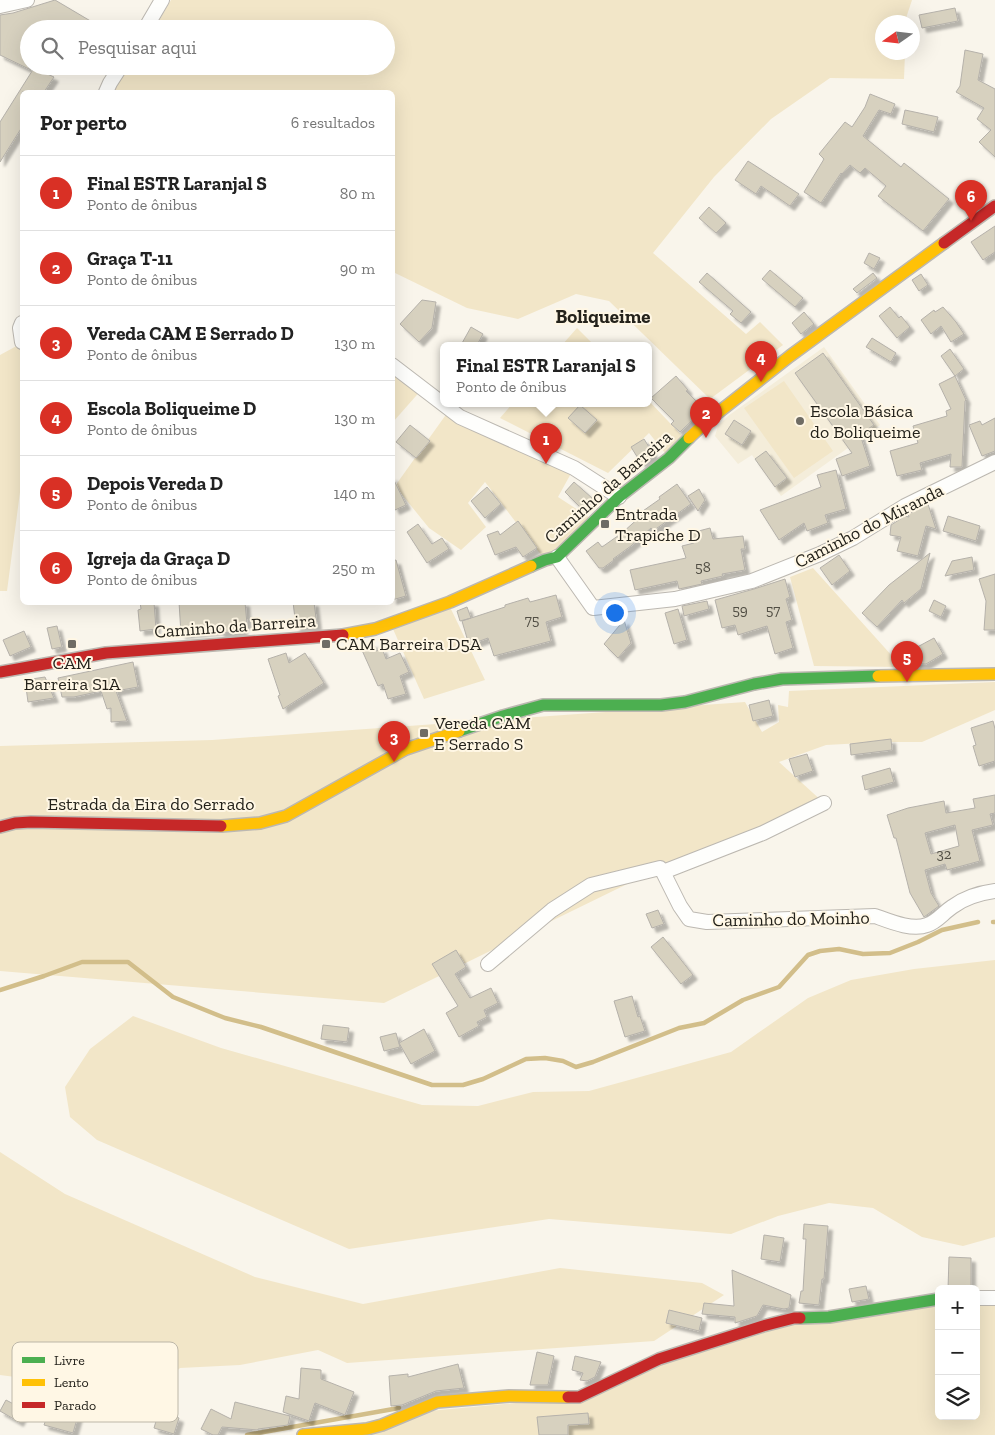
<!DOCTYPE html>
<html lang="pt">
<meta charset="utf-8">
<style>
body{margin:0;font-family:"Zilla Slab",serif;background:#f6f6f6;color:#222}
.controls{position:absolute;right:15px;bottom:15px;display:grid;overflow:hidden;border-radius:8px;box-shadow:0 5px 20px #0002}
.controls button{width:45px;height:45px;display:grid;place-items:center;padding:0;border:0;border-bottom:1px solid #e0e0e0;background:#fff;color:#222;font:25px sans-serif}
.compass{position:absolute;left:875px;top:15px;width:45px;height:45px;border-radius:50%;background:#fff;box-shadow:0 5px 20px #0002;rotate:256deg}
.you{position:absolute;left:614px;top:612px;width:18px;height:18px;margin:-12px;border:4px solid #fff;border-radius:50%;background:#1a73e8;box-shadow:0 0 0 8px #1a73e833}
.badge{display:grid;place-items:center;width:32px;height:32px;border-radius:50%;background:#d93025;color:#fff;font-size:16px;font-weight:700}
.pin{position:absolute;translate:-50% -41px;filter:drop-shadow(0 1px 2px #0008)}
.pin::after{content:'';position:absolute;top:26px;width:18px;height:15px;background:inherit;clip-path:polygon(0 0,100% 0,50% 100%)}
.popup{position:absolute;left:440px;top:342px;width:212px;height:65px;box-sizing:border-box;display:grid;place-content:center;border-radius:8px;background:#fff;filter:drop-shadow(0 1px 4px #0005);font-size:16px;white-space:nowrap;color:#767676}
.popup b{font-size:19px;color:#222}
.popup::after{content:'';position:absolute;left:50%;top:100%;margin-left:-10px;border:10px solid transparent;border-top-color:#fff}
.list{margin:0;padding:0;list-style:none}
h2{display:flex;justify-content:space-between;align-items:center;height:65px;margin:0;padding:0 20px;font-size:21px}
h2 small{font-size:16px;font-weight:400;color:#767676}
.list li{display:grid;grid-template-columns:32px 1fr auto;gap:15px;align-items:center;box-sizing:border-box;height:75px;padding:0 20px;border-top:1px solid #e0e0e0}
.list b{display:block;font-size:19px;white-space:nowrap}
.list p{margin:0;font-size:16px;white-space:nowrap;color:#767676}
.list em{font-size:16px;font-style:normal;color:#767676}
.icon{flex:none;width:28px;height:28px;fill:none;stroke:currentColor;stroke-width:2;stroke-linecap:round;stroke-linejoin:round}
.map{position:relative;flex:none;width:995px;height:1435px;overflow:hidden}
.search{position:absolute;background:#fff;box-shadow:0 5px 20px #0002;left:20px;top:20px;width:375px;height:55px;display:flex;align-items:center;gap:12px;box-sizing:border-box;padding:0 18px;border-radius:28px;color:#767676;font-size:19px}
.panel{position:absolute;background:#fff;box-shadow:0 5px 20px #0002;left:20px;top:90px;width:375px;height:515px;border-radius:8px}
.map>svg:first-child{display:block}
.built{fill:#f4edda}
.green{fill:#f2e6c8}
.lines{fill:none;stroke-linecap:round;stroke-linejoin:round}
.stream{stroke:#d2be8a;stroke-width:4.5}
.building{fill:#d7d1bf;stroke:#b5b1aa;fill-rule:evenodd;filter:url(#shadow)}
.street-casing{stroke:#bcb8b1;stroke-width:16}
.fast-casing{stroke:#bcb8b1;stroke-width:14}
.slow-casing{stroke:#bcb8b1;stroke-width:14}
.jam-casing{stroke:#bcb8b1;stroke-width:14}
.street{stroke:#fefefc;stroke-width:14}
.fast{stroke:#4caf50;stroke-width:11}
.slow{stroke:#ffc107;stroke-width:11}
.jam{stroke:#c62828;stroke-width:11}
.poi-dot{fill:#6f6c64;stroke:#fff7e5;stroke-width:2}
.labels{text-anchor:middle;stroke-width:4;stroke-linejoin:round;paint-order:stroke}
.number-label{font-size:15px;fill:#514e44}
.poi-label{font-size:18px;fill:#24221b;stroke:#fff7e5;text-anchor:start}
.street-label{font-size:18px;fill:#24221b;stroke:#fff7e5}
.neighbourhood-label{font-size:19px;font-weight:bold;fill:#24221b;stroke:#fff7e5}
.key{fill:#fff7e5;stroke:#bdb7a8;stroke-width:1}
.key-label{font-size:14px;fill:#24221b}
</style>
<div class="map">
<svg width="995" height="1435" viewBox="0 0 995 1435">
<defs>
<filter id="shadow"><feDropShadow dx="4.5" dy="4.5" stdDeviation="1" flood-color="#0004"/></filter>
</defs>
<rect width="100%" height="100%" fill="#f9f5eb"/>
<path class="built" d="M 824,347 L 880,425 L 781,496 L 752,455 L 738,464 L 715,436 L 718,426 L 728,416 Z"/>
<path class="green" d="M 171,0 L 912,0 L 906,18 L 906,22 L 882,22 L 882,52 L 905,53 L 904,79 L 830,78 L 771,119 L 714,177 L 653,253 L 746,334 L 760,322 L 783,345 L 710,399 L 609,301 L 576,294 L 518,319 L 467,308 L 393,272 L 392,92 L 107,92 L 128,66 L 386,66 L 386,29 L 154,29 Z
M 577,328 L 594,345 L 562,345 Z
M 22,343 L 22,477 L 7,591 L 0,591 L 0,355 Z
M 393,365 L 423,388 L 393,422 Z
M 784,381 L 833,451 L 794,478 L 744,408 Z
M 649,401 L 687,441 L 669,458 L 649,433 L 608,473 L 500,418 L 513,403 L 648,403 Z
M 450,409 L 574,468 L 558,497 L 595,521 L 545,560 L 485,482 L 468,503 L 486,527 L 461,550 L 429,528 L 395,486 Z
M 813,568 L 902,667 L 814,666 L 790,577 Z
M 450,607 L 485,680 L 424,699 L 393,629 Z
M 995,682 L 995,710 L 922,742 L 882,742 L 826,745 L 779,762 L 824,803 L 660,868 L 384,1003 L 0,971 L 0,746 L 212,740 L 745,702 L 762,732 L 779,722 L 778,705 L 788,707 L 789,691 Z
M 995,960 L 995,1237 L 963,1246 L 922,1237 L 873,1208 L 829,1203 L 778,1216 L 731,1234 L 549,1219 L 349,1249 L 97,1140 L 70,1117 L 65,1087 L 90,1049 L 133,1016 L 221,1048 L 422,1105 L 478,1106 L 533,1092 L 589,1091 L 731,1052 L 808,998 L 851,980 L 914,969 Z
M 0,1152 L 65,1194 L 255,1277 L 363,1304 L 560,1268 L 702,1283 L 724,1295 L 654,1341 L 347,1363 L 318,1350 L 240,1365 L 180,1368 L 155,1391 L 106,1404 L 69,1384 L 0,1375 Z
M 976,1298 L 995,1298 L 995,1435 L 303,1435 L 408,1413 L 579,1397 L 763,1326 L 939,1299 L 939,1416 L 976,1416 Z"/>
<g class="lines">
<path class="stream" d="M 993,922 L 995,922
M 0,990 L 44,976 L 82,962 L 128,962 L 173,997 L 225,1018 L 261,1027 L 432,1085 L 463,1085 L 483,1079 L 526,1059 L 545,1058 L 563,1061 L 576,1067 L 593,1062 L 679,1028 L 704,1023 L 743,1000 L 779,987 L 808,955 L 820,951 L 839,949 L 863,954 L 890,953 L 918,942 L 942,930 L 978,922
M 247,1435 L 399,1408"/>
</g>
<path class="building" d="M 55,0 L 104,29 L 29,29 L 29,69 L 0,55 L 0,15 L 13,13 Z
M 955,8 L 958,21 L 922,28 L 919,15 Z
M 965,50 L 983,54 L 978,80 L 995,89 L 995,157 L 979,142 L 991,130 L 977,119 L 984,108 L 956,92 L 960,86 Z
M 34,68 L 54,77 L 44,92 L 22,92 L 22,127 L 0,162 L 0,122 Z
M 870,94 L 895,104 L 891,114 L 879,110 L 863,136 L 901,167 L 904,163 L 949,199 L 923,231 L 878,196 L 886,186 L 865,168 L 860,173 L 850,165 L 842,174 L 841,173 L 821,203 L 804,192 L 824,159 L 819,154 L 845,122 L 852,127 L 865,107 Z
M 905,110 L 938,117 L 934,132 L 902,124 Z
M 748,161 L 799,194 L 790,206 L 761,186 L 756,194 L 735,180 Z
M 709,207 L 726,223 L 716,233 L 699,218 Z
M 995,226 L 995,252 L 983,260 L 971,242 Z
M 869,253 L 880,258 L 874,269 L 864,263 Z
M 770,270 L 803,298 L 795,307 L 762,279 Z
M 707,273 L 751,312 L 741,323 L 730,314 L 733,311 L 699,282 Z
M 873,273 L 877,278 L 857,293 L 853,289 Z
M 921,274 L 928,285 L 919,291 L 912,280 Z
M 422,300 L 436,302 L 432,328 L 419,342 L 400,324 Z
M 890,307 L 899,318 L 901,316 L 910,327 L 897,338 L 879,316 Z
M 943,307 L 956,322 L 964,334 L 951,342 L 941,326 L 931,334 L 921,320 L 934,310 L 935,312 Z
M 804,312 L 814,324 L 801,334 L 792,323 Z
M 471,327 L 483,334 L 477,345 L 461,345 Z
M 872,338 L 896,353 L 891,362 L 866,347 Z
M 950,349 L 964,369 L 955,376 L 941,356 Z
M 823,353 L 874,425 L 860,434 L 870,466 L 842,476 L 836,459 L 852,453 L 795,373 Z
M 676,376 L 688,390 L 686,391 L 704,409 L 680,432 L 671,424 L 674,421 L 651,398 Z
M 955,376 L 966,400 L 965,401 L 962,467 L 950,467 L 951,454 L 920,463 L 922,470 L 897,476 L 890,451 L 918,443 L 913,426 L 947,416 L 946,411 L 951,409 L 939,384 Z
M 580,405 L 597,420 L 585,433 L 568,418 Z
M 995,418 L 995,451 L 982,456 L 969,425 L 980,421 L 982,425 Z
M 734,420 L 751,431 L 742,445 L 725,434 Z
M 410,425 L 430,441 L 416,458 L 396,442 Z
M 644,439 L 654,455 L 641,463 L 631,447 Z
M 766,451 L 787,478 L 775,487 L 755,459 Z
M 836,470 L 846,509 L 825,515 L 828,523 L 807,531 L 804,523 L 779,540 L 760,510 L 821,487 L 817,475 Z
M 392,476 L 406,505 L 395,510 L 392,503 Z
M 574,482 L 592,498 L 582,509 L 565,492 Z
M 677,484 L 691,504 L 653,531 L 651,528 L 631,546 L 613,559 L 614,560 L 603,568 L 599,568 L 586,551 L 598,542 L 602,547 L 622,533 L 642,515 L 640,513 L 660,499 L 659,497 Z
M 487,487 L 501,504 L 485,518 L 471,501 Z
M 699,489 L 705,500 L 698,511 L 688,496 Z
M 928,504 L 936,529 L 926,526 L 918,556 L 897,551 L 901,537 L 890,535 L 891,525 L 905,516 L 909,517 L 908,514 Z
M 948,516 L 980,526 L 976,541 L 943,531 Z
M 518,521 L 537,548 L 523,557 L 516,547 L 495,555 L 487,535 L 498,531 L 500,535 Z
M 418,524 L 432,544 L 442,538 L 449,549 L 427,563 L 407,532 Z
M 710,528 L 713,539 L 743,536 L 745,549 L 741,549 L 745,570 L 722,574 L 723,576 L 701,581 L 702,584 L 679,589 L 677,581 L 635,590 L 630,570 L 686,558 L 682,546 L 694,543 L 691,533 Z
M 930,553 L 921,589 L 904,603 L 902,600 L 877,627 L 862,613 L 889,585 Z
M 839,555 L 850,571 L 832,585 L 820,568 Z
M 972,557 L 974,570 L 945,576 L 952,561 Z
M 396,560 L 406,596 L 392,600 L 392,561 Z
M 995,574 L 995,630 L 984,630 L 986,601 L 979,579 Z
M 785,579 L 790,597 L 786,599 L 792,620 L 786,622 L 793,648 L 775,654 L 767,626 L 738,635 L 735,625 L 722,628 L 715,600 L 754,589 Z
M 556,595 L 562,617 L 546,622 L 551,641 L 494,656 L 488,638 L 469,645 L 462,621 L 505,607 L 505,605 L 528,598 L 530,602 Z
M 934,600 L 946,606 L 941,617 L 929,611 Z
M 707,601 L 709,609 L 684,616 L 682,606 Z
M 140,602 L 154,602 L 156,629 L 140,631 L 138,610 L 141,609 Z
M 179,602 L 245,602 L 247,624 L 243,625 L 243,631 L 220,633 L 220,630 L 181,634 Z
M 293,602 L 314,602 L 317,626 L 296,627 Z
M 467,607 L 471,618 L 460,621 L 457,611 Z
M 678,609 L 687,640 L 674,644 L 665,613 Z
M 624,620 L 631,643 L 618,658 L 604,644 Z
M 57,626 L 62,647 L 52,649 L 47,628 Z
M 24,631 L 31,647 L 10,656 L 3,640 Z
M 934,638 L 943,654 L 926,664 L 915,664 L 908,652 Z
M 373,643 L 376,651 L 382,648 L 386,659 L 400,653 L 409,672 L 400,676 L 406,694 L 388,699 L 383,684 L 378,686 L 361,648 Z
M 286,653 L 289,663 L 305,653 L 324,683 L 283,709 L 278,696 L 280,695 L 268,659 Z
M 133,662 L 138,687 L 116,691 L 127,721 L 111,722 L 111,708 L 107,709 L 101,691 L 74,697 L 62,697 L 58,678 Z
M 45,677 L 54,698 L 28,702 L 25,680 Z
M 769,700 L 773,716 L 753,721 L 749,705 Z
M 993,721 L 995,729 L 995,761 L 979,766 L 973,746 L 976,745 L 971,728 Z
M 891,739 L 892,750 L 851,755 L 850,744 Z
M 807,754 L 813,771 L 795,777 L 789,759 Z
M 890,768 L 894,782 L 865,790 L 862,776 Z
M 995,795 L 995,813 L 990,814 L 993,825 L 972,830 L 980,861 L 947,870 L 945,864 L 925,870 L 931,893 L 939,906 L 924,917 L 910,893 L 896,838 L 894,838 L 887,815 L 908,808 L 944,801 L 946,813 L 975,808 L 973,799 ZM 955,825 L 959,846 L 931,854 L 925,833 Z
M 658,910 L 664,924 L 652,928 L 646,914 Z
M 663,937 L 693,975 L 681,984 L 651,947 Z
M 456,950 L 466,967 L 455,974 L 470,998 L 491,988 L 498,1003 L 484,1010 L 487,1017 L 477,1022 L 479,1026 L 459,1037 L 446,1013 L 458,1006 L 432,964 Z
M 632,996 L 638,1017 L 640,1016 L 645,1031 L 625,1037 L 614,1001 Z
M 323,1025 L 349,1028 L 347,1042 L 321,1039 Z
M 424,1029 L 435,1051 L 411,1064 L 399,1043 Z
M 396,1033 L 400,1047 L 384,1051 L 380,1037 Z
M 804,1224 L 828,1226 L 824,1279 L 822,1279 L 819,1305 L 799,1303 L 801,1291 L 803,1291 L 806,1239 L 803,1239 Z
M 764,1235 L 784,1238 L 780,1262 L 761,1259 Z
M 949,1257 L 971,1258 L 971,1289 L 948,1289 Z
M 732,1270 L 791,1295 L 789,1308 L 784,1309 L 763,1305 L 757,1316 L 735,1323 L 735,1317 L 702,1314 L 704,1303 L 734,1306 Z
M 866,1286 L 869,1299 L 852,1302 L 849,1289 Z
M 669,1310 L 702,1318 L 699,1331 L 666,1323 Z
M 537,1352 L 554,1356 L 548,1385 L 530,1385 Z
M 575,1356 L 601,1362 L 595,1377 L 587,1381 L 580,1380 L 583,1373 L 572,1370 Z
M 458,1364 L 464,1388 L 436,1391 L 402,1405 L 391,1406 L 389,1376 L 408,1374 L 408,1377 Z
M 301,1368 L 321,1370 L 321,1379 L 354,1392 L 345,1415 L 315,1403 L 309,1421 L 283,1412 L 286,1396 L 299,1399 Z
M 6,1400 L 25,1410 L 19,1422 L 0,1411 Z
M 235,1402 L 290,1416 L 288,1425 L 258,1429 L 258,1430 L 222,1427 L 218,1435 L 213,1435 L 201,1429 L 211,1409 L 231,1419 Z
M 51,1404 L 79,1412 L 73,1433 L 44,1425 Z
M 159,1411 L 179,1418 L 174,1434 L 154,1428 Z
M 588,1413 L 589,1424 L 568,1425 L 568,1435 L 539,1435 L 537,1417 Z"/>
<g class="lines">
<defs>
<path id="street" d="M 0,6 L 27,0
M 145,29 L 162,0
M 106,92 L 110,83 L 121,66
M 22,323 L 20,328 L 22,342
M 392,365 L 460,417 L 574,468 L 619,497
M 557,557 L 593,608 L 675,599 L 752,581 L 820,554 L 853,538 L 905,506 L 995,462
M 663,872 L 763,833 L 824,803
M 488,964 L 552,910 L 591,885 L 660,868 L 663,872 L 680,906 L 689,919 L 707,922 L 875,916 C 889,921 912,931 927,925 C 937,922 943,913 952,907 C 964,898 980,893 995,891
M 976,1298 L 995,1298"/>
<path id="fast" d="M 531,566 L 545,560 L 557,557 L 619,497 L 669,458 L 689,438
M 459,731 L 503,716 L 543,705 L 661,705 L 685,702 L 754,684 L 782,679 L 878,676
M 800,1318 L 829,1317 L 939,1299"/>
<path id="slow" d="M 689,438 L 705,423 L 790,356 L 944,243
M 343,635 L 375,629 L 450,602 L 531,566
M 878,676 L 995,674
M 221,826 L 260,823 L 286,816 L 406,749 L 459,731
M 303,1435 L 367,1429 L 382,1425 L 437,1402 L 509,1396 L 568,1397"/>
<path id="jam" d="M 944,243 L 995,206
M 0,672 L 106,653 L 343,635
M 0,827 L 15,823 L 31,822 L 221,826
M 568,1397 L 579,1397 L 659,1359 L 763,1326 L 794,1318 L 800,1318"/>
</defs>
<use href="#street" class="street-casing"/>
<use href="#fast" class="fast-casing"/>
<use href="#slow" class="slow-casing"/>
<use href="#jam" class="jam-casing"/>
<use href="#street" class="street"/>
<use href="#fast" class="fast"/>
<use href="#slow" class="slow"/>
<use href="#jam" class="jam"/>
</g>
<g class="poi-dot">
<circle cx="800" cy="421" r="5"/>
<rect x="600" y="519" width="10" height="10" rx="2.5"/>
<rect x="67" y="639" width="10" height="10" rx="2.5"/>
<rect x="321" y="639" width="10" height="10" rx="2.5"/>
<rect x="419" y="728" width="10" height="10" rx="2.5"/>
</g>
<g class="labels">
<g class="number-label">
<text x="703" y="572">58</text>
<text x="740" y="615">59</text>
<text x="773" y="615">57</text>
<text x="532" y="625">75</text>
<text x="944" y="859">32</text>
</g>
<g class="poi-label">
<text x="810" y="417">Escola Básica<tspan x="810" dy="21">do Boliqueime</tspan></text>
<text x="615" y="520">Entrada<tspan x="615" dy="21">Trapiche D</tspan></text>
<text x="336" y="650">CAM Barreira D5A</text>
<text x="72" y="669" text-anchor="middle">CAM<tspan x="72" dy="21">Barreira S1A</tspan></text>
<text x="434" y="729">Vereda CAM<tspan x="434" dy="21">E Serrado S</tspan></text>
</g>
<g class="street-label">
<text transform="translate(608 487) rotate(-41)" y="6">Caminho da Barreira</text>
<text transform="translate(869 526) rotate(-27)" y="6">Caminho do Miranda</text>
<text transform="translate(235 626) rotate(-4)" y="6">Caminho da Barreira</text>
<text x="151" y="810">Estrada da Eira do Serrado</text>
<text transform="translate(791 919) rotate(-1)" y="6">Caminho do Moinho</text>
</g>
<g class="neighbourhood-label">
<text x="603" y="323">Boliqueime</text>
</g>
</g>
<rect x="12" y="1342" width="166" height="80" rx="8" class="key"/>
<rect x="22" y="1357" width="23" height="6" fill="#4caf50"/>
<rect x="22" y="1379" width="23" height="7" fill="#ffc107"/>
<rect x="22" y="1402" width="23" height="6" fill="#c62828"/>
<g class="key-label">
<text x="54" y="1365">Livre</text>
<text x="54" y="1387">Lento</text>
<text x="54" y="1410">Parado</text>
</g>
</svg>
<div class="controls">
<button>+</button>
<button>−</button>
<button><svg class="icon" aria-label="layers" viewBox="0 0 24 24"><path d="M12 4l9 5-9 5-9-5zM3 14l9 5 9-5"/></svg></button>
</div>
<svg class="compass" viewBox="-18 -18 36 36"><path d="M0-13l5 13h-10z" fill="#e53935"/><path d="M0 13l5-13h-10z" fill="#767676"/></svg>
<div class="you"></div>
<div class="pin badge" style="left:546px;top:464px">1</div>
<div class="popup"><b>Final ESTR Laranjal S</b>Ponto de ônibus</div>
<div class="pin badge" style="left:706px;top:438px">2</div>
<div class="pin badge" style="left:394px;top:762px">3</div>
<div class="pin badge" style="left:761px;top:382px">4</div>
<div class="pin badge" style="left:907px;top:682px">5</div>
<div class="pin badge" style="left:971px;top:221px">6</div>
<div class="search"><svg class="icon" aria-label="search" viewBox="0 0 24 24"><circle cx="10" cy="10" r="6"/><path d="M15 15l6 6"/></svg>Pesquisar aqui</div>
<section class="panel">
<h2>Por perto<small>6 resultados</small></h2>
<ul class="list">
<li><span class="badge">1</span><div><b>Final ESTR Laranjal S</b><p>Ponto de ônibus</p></div><em>80 m</em></li>
<li><span class="badge">2</span><div><b>Graça T-11</b><p>Ponto de ônibus</p></div><em>90 m</em></li>
<li><span class="badge">3</span><div><b>Vereda CAM E Serrado D</b><p>Ponto de ônibus</p></div><em>130 m</em></li>
<li><span class="badge">4</span><div><b>Escola Boliqueime D</b><p>Ponto de ônibus</p></div><em>130 m</em></li>
<li><span class="badge">5</span><div><b>Depois Vereda D</b><p>Ponto de ônibus</p></div><em>140 m</em></li>
<li><span class="badge">6</span><div><b>Igreja da Graça D</b><p>Ponto de ônibus</p></div><em>250 m</em></li>
</ul>
</section>
</div>
